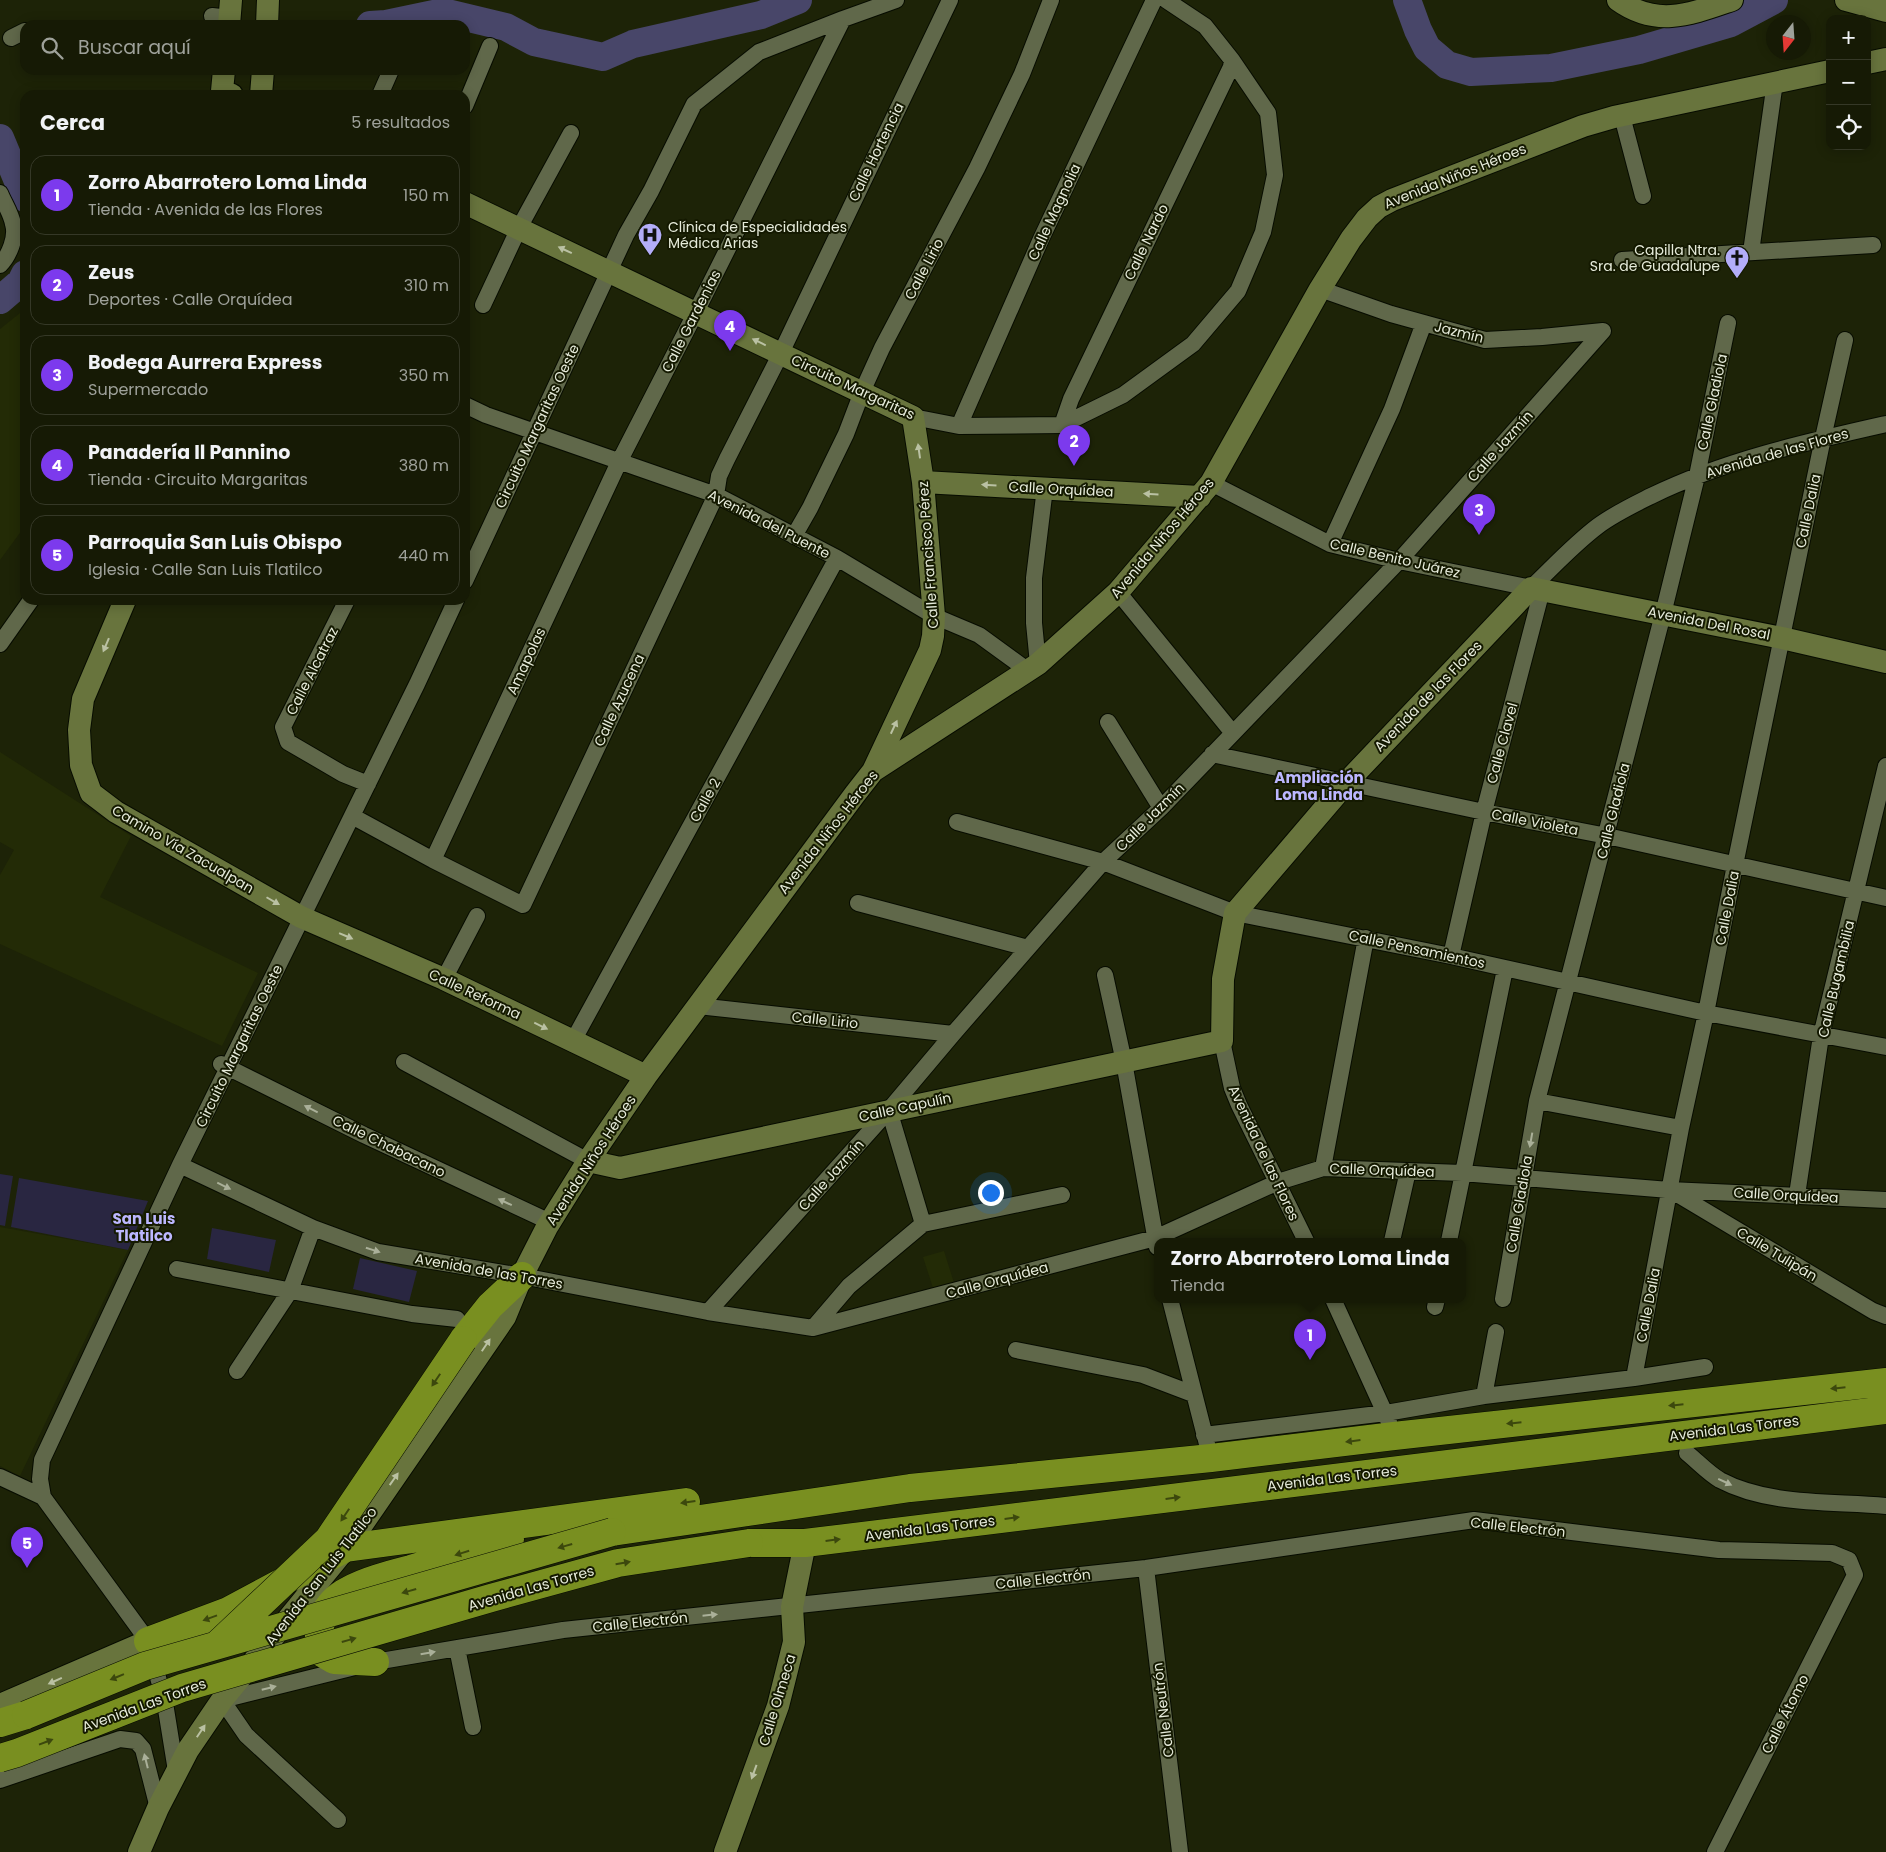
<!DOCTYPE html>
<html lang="es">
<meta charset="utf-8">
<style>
body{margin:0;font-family:Poppins,sans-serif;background:#232713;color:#f1f3f6}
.controls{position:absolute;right:15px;top:15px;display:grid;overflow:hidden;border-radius:10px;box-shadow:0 2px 12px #0003}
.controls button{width:45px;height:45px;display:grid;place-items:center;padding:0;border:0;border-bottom:1px solid #353827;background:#161a05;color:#f1f3f6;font:25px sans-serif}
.compass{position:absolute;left:1766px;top:15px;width:45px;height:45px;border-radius:50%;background:#161a05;box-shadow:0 2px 12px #0003;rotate:197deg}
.you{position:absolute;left:990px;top:1192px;width:18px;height:18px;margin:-12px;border:4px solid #fff;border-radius:50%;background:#1a73e8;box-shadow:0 0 0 8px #1a73e833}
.badge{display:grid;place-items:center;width:32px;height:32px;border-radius:50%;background:#7c3aed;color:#fff;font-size:16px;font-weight:700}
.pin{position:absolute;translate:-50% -41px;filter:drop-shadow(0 1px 2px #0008)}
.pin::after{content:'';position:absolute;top:26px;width:18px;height:15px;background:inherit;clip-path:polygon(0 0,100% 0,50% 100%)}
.popup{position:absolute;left:1154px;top:1238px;width:312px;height:65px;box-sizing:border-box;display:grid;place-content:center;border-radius:10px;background:#161a05;filter:drop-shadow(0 1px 4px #0005);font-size:16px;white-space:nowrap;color:#9ea19a}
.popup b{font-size:19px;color:#f1f3f6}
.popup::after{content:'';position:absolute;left:50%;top:100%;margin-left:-10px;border:10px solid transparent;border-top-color:#161a05}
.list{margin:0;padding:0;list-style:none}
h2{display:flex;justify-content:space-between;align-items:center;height:65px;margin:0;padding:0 20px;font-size:21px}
h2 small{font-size:16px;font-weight:400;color:#9ea19a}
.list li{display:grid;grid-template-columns:32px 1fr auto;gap:15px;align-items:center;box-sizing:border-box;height:80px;margin:0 10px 10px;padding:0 10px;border:1px solid #353827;border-radius:15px}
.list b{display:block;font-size:19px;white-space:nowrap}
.list p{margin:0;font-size:16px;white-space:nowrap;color:#9ea19a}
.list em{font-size:16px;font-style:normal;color:#9ea19a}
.icon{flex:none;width:28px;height:28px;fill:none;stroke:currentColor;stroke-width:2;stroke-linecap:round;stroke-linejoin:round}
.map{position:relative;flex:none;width:1886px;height:1852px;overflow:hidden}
.search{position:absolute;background:#161a05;box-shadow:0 2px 12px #0003;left:20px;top:20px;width:450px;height:55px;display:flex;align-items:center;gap:12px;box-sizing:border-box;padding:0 18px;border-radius:15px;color:#9ea19a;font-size:19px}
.panel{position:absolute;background:#161a05;box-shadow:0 2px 12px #0003;left:20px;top:90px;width:450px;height:515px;border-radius:15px}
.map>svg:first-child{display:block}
.built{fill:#232b06}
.green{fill:#292641}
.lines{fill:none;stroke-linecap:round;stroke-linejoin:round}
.river{stroke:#484669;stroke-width:28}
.street-casing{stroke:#070c00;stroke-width:18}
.secondary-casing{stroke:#070c00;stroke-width:24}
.highway-casing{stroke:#070c00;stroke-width:29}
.street{stroke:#60684a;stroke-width:16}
.secondary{stroke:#68743d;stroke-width:22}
.highway{stroke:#798f20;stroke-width:28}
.highway-bridge-casing{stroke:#070c00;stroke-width:29;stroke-linecap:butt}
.highway-bridge{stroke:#798f20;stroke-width:28}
.oneway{fill:#bac1a3}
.oneway2{fill:#aab099}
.oneway3{fill:#3c480d}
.labels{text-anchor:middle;stroke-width:4;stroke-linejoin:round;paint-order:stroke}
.street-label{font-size:14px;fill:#e6ebda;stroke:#141900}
.poi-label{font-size:14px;fill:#e6ebda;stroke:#141900;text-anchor:start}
.neighbourhood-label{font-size:15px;font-weight:bold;fill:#bcb7ff;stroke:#141900}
</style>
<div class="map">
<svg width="1886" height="1852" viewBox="0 0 1886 1852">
<rect width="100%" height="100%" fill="#1d2307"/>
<path class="built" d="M 25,309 L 25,526 L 0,560 L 0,329 Z
M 0,752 L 131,836 L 100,897 L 258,973 L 222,1046 L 0,944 L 0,875 L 14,850 L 0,842 Z
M 0,1227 L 128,1250 L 20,1476 L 0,1466 Z
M 944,1251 L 955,1286 L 934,1291 L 923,1257 Z"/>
<path class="green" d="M 0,1174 L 13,1176 L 5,1226 L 0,1225 Z
M 19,1178 L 148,1201 L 128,1250 L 11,1227 Z
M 212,1228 L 276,1240 L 269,1272 L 207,1259 Z
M 360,1258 L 417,1271 L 409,1302 L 353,1289 Z"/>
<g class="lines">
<path class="river" d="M 1407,0 L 1418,30 L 1427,48 L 1447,65 L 1471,72 L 1551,68 L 1639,50 L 1731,23 L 1774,0
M 370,25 L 386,24 L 443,12 L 506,27 L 534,42 L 603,57 L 633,44 L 761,15 L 798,0
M 0,138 L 25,198
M 0,300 L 21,282 L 25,274"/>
<defs>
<path id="street" d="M 212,16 L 230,18
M 11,38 L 25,31
M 380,95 L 391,70
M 465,106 L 490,46
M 1622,116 L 1643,196
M 0,193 C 4,203 11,213 13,224 C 17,237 9,256 0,265
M 1751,252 L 1775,82
M 1622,260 L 1873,245
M 1320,289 L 1391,314 L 1485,340 L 1542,337 L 1603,331
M 483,305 L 519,228 L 571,133
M 465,405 L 486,415 L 716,495 L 837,558 L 934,616 L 979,635 L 1027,670
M 913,417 L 959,426 L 1062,425 L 1123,395 L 1193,344 L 1238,291 L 1263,232 L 1275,175 L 1268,113 L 1232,60 L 1205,26 L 1166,0
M 1062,425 L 1071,399 L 1231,67 L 1232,60
M 959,426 L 1041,239 L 1154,0
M 1211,483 L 1330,544 L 1399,561 L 1531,588 C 1553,567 1574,544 1598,526 C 1614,514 1633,505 1651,496 C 1725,460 1806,442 1886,424
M 794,536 L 810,508 L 846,434 L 862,392 L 882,348 L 977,168 L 1022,74 L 1051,0
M 1330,544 L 1392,409 L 1424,323
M 465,581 L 626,235 L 651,191 L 694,104 L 759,52 L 843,19 L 896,0
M 1118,592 L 1232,732
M 347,600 L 283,727 L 288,742 L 343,774 L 368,784
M 0,644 L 31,600
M 1038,664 L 1034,623 L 1034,578 L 1045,488
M 1108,722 L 1161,808
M 1212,754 L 1484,812 L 1607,836 L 1886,898
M 352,816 L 433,860 L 523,905 L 716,495 L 719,476 L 727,459 L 781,353 L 950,0
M 957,822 L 1103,862 L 1235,913 L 1451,956 L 1706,1013 L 1886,1047
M 433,860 L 619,462 L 696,312 L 843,19
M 858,903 L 1028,948
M 1451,956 L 1484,812 L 1542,590
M 1105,975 L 1124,1062 L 1157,1247
M 444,979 L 477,916
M 698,1006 L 953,1034
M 573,1041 L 837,558
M 1222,1041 L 1232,1088 L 1239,1105 L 1306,1241
M 404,1062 L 588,1161
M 221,1064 L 364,1135 L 550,1222
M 1537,1101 L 1681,1128
M 889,1110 L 923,1224
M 180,1165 L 313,1228 L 378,1252 L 522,1276 L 708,1312 L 813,1328 L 1155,1238 L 1278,1182 L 1323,1168 L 1462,1173 L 1669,1190 L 1886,1200
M 1323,1168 L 1366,938
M 1672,1191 L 1873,1311 L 1886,1316
M 1797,1195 L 1821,1036 L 1886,766
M 1392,1241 L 1408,1171
M 1449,1241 L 1505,969
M 177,1269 L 412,1314 L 457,1319
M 1170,1299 L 1207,1444
M 1333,1299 L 1389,1422
M 1503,1299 L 1537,1101 L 1663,614 L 1697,476 L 1728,323
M 1435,1307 L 1437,1299
M 708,1312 L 889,1110 L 953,1034 L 1103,862 L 1161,808 L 1399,561 L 1603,331
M 813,1328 L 849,1286 L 923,1224 L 1062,1195
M 1016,1350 L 1143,1375 L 1193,1394
M 237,1371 L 290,1291 L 313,1228
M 1634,1378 L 1681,1128 L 1706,1013 L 1735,865 L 1823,438 L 1845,340
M 1484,1396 L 1496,1332
M 1204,1435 L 1386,1413 L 1484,1396 L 1634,1378 L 1705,1367
M 1687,1453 C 1697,1461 1708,1473 1720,1480 C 1769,1506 1832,1501 1886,1506
M 0,1477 L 43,1497 L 148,1641 L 165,1703 L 176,1771
M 43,1497 L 40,1479 L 42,1460 L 180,1165 L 417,684 L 456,600
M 1146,1568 L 1180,1852
M 457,1648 L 473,1727
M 0,1780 L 120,1739 L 136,1741 L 143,1749 L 158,1808
M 338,1820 L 246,1735 L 222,1700 L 375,1662 L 563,1630 L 1146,1568 L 1474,1520 L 1719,1550 L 1832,1553 L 1849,1560 L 1855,1575 L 1715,1852"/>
<path id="secondary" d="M 1618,0 C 1657,28 1691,14 1732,0
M 1846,0 L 1886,11
M 229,25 L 231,0
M 267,25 L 268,0
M 1867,63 L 1886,59
M 224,70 L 222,91 L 232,95
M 261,95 L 263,70
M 465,203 L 913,417 L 923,482 L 934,616 L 933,636 L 930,650 L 873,771
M 923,482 L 1200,497
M 125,600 L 83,699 L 79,730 L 81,765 L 91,793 L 116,812 L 301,917 L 444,979 L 646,1076
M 588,1161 L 620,1168 L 1222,1041 L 1223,979 L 1235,913 L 1347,782 L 1531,588 L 1782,638 L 1886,662
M 0,1705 L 148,1641
M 139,1852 L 158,1808 L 188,1750 L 222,1700 L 346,1548 L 505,1317 L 522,1276 L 547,1227 L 588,1161 L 646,1076 L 855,794 L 873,771 L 1038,664 L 1118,592 L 1211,483 L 1320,289 L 1351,239 L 1367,218 L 1379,207 L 1392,200 L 1583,126 L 1614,117 L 1830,71
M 725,1852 L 778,1706 L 794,1642 L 792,1607 L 805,1543"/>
<path id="highway" d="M 463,1340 L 490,1306 L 522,1276
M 612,1532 L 910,1488 L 1211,1458 L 1394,1436 L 1886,1382
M 749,1543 L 805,1543 L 1886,1410
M 148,1641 L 228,1611 L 346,1548 L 686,1502
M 375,1662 L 334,1660 L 322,1653 C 313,1628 325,1602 349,1590 C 367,1580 392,1574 411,1569 C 444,1559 477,1549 510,1539
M 0,1723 L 26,1715"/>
</defs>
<use href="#street" class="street-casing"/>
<use href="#secondary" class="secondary-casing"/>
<use href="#highway" class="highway-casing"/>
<use href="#street" class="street"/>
<use href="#secondary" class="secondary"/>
<use href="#highway" class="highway"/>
<defs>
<path id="highway-bridge" d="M 219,1643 L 328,1540 L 463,1340
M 26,1715 L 145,1666 L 612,1532
M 0,1758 L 17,1753 L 182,1688 L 491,1598 L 618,1563 L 749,1543"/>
</defs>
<use href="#highway-bridge" class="highway-bridge-casing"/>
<use href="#highway-bridge" class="highway-bridge"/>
</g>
<defs><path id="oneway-solid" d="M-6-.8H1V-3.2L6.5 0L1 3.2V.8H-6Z" transform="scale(1.25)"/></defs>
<g class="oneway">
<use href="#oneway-solid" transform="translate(565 250) rotate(-155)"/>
<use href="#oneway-solid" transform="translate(759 342) rotate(-154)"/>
<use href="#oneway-solid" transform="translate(919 451) rotate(-98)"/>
<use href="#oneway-solid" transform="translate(989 485) rotate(-177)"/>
<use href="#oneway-solid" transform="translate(1151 494) rotate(-177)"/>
<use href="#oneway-solid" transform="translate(106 645) rotate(113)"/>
<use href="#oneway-solid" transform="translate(894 727) rotate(-65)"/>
<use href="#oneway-solid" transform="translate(273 901) rotate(30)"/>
<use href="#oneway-solid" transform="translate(346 936) rotate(23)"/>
<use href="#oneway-solid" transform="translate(541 1026) rotate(26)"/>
<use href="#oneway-solid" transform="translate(486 1345) rotate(-56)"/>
<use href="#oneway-solid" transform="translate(394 1479) rotate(-55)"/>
<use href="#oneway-solid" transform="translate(55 1681) rotate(156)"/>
<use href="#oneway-solid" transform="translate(201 1731) rotate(-56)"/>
<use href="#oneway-solid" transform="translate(754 1772) rotate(110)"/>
</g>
<g class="oneway2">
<use href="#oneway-solid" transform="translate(311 1109) rotate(-153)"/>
<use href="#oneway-solid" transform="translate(1531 1140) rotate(100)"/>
<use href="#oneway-solid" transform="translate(224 1186) rotate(26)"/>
<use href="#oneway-solid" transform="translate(505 1202) rotate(-155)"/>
<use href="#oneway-solid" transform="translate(373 1250) rotate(18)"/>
<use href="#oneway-solid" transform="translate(1725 1482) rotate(25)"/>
<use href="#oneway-solid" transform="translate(710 1615) rotate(-6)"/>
<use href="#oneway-solid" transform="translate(428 1653) rotate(-10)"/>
<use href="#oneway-solid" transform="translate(269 1688) rotate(-14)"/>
<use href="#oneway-solid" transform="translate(146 1761) rotate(-104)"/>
</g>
<g class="oneway3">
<use href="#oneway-solid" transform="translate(436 1380) rotate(124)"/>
<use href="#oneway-solid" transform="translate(1838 1388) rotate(174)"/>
<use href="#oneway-solid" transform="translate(1676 1405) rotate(174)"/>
<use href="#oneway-solid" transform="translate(1514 1423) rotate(174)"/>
<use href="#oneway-solid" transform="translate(1353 1441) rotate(173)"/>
<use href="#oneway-solid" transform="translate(1173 1498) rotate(-7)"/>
<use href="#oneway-solid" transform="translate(688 1502) rotate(172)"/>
<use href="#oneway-solid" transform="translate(345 1515) rotate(124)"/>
<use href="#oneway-solid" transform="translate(1012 1518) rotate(-7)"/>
<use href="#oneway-solid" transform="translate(833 1540) rotate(-7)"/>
<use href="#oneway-solid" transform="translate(565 1546) rotate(164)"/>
<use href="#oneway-solid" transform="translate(462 1553) rotate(163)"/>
<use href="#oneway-solid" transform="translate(623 1563) rotate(-10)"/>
<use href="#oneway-solid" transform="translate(409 1591) rotate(164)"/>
<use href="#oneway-solid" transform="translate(210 1618) rotate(160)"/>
<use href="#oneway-solid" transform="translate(349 1640) rotate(-16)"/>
<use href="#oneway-solid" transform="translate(117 1677) rotate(158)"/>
<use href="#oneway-solid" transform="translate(46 1742) rotate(-21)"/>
</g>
<defs>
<symbol id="hospital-pin" viewBox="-11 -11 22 30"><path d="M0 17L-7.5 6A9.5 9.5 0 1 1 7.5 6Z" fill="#b3adf9" stroke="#141900"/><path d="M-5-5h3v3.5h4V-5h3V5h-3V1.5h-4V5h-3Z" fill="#111"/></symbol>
<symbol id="church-pin" viewBox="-11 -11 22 30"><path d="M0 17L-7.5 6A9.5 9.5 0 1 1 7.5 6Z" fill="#b3adf9" stroke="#141900"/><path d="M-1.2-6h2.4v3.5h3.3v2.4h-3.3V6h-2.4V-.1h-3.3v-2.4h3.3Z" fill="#111"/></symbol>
</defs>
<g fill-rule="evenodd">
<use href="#hospital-pin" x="636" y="221" width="28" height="38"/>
<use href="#church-pin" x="1723" y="244" width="28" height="38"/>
</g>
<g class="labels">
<g class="street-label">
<text transform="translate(876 152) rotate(-64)" y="5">Calle Hortencia</text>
<text transform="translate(1455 176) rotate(-22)" y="5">Avenida Niños Héroes</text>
<text transform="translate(1054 212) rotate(-65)" y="5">Calle Magnolia</text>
<text transform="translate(1146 242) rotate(-64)" y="5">Calle Nardo</text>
<text transform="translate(924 269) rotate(-62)" y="5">Calle Lirio</text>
<text transform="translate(691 321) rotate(-63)" y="5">Calle Gardenias</text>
<text transform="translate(1459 332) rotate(14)" y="5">Jazmín</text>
<text transform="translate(853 387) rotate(25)" y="5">Circuito Margaritas</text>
<text transform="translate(1712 402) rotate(-78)" y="5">Calle Gladiola</text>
<text transform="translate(537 426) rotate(-65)" y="5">Circuito Margaritas Oeste</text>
<text transform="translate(1500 446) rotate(-48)" y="5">Calle Jazmín</text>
<text transform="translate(1777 453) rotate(-16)" y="5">Avenida de las Flores</text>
<text transform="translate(1061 489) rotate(3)" y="5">Calle Orquídea</text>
<text transform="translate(1808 511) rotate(-78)" y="5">Calle Dalia</text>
<text transform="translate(769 524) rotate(27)" y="5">Avenida del Puente</text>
<text transform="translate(1162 538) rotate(-50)" y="5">Avenida Niños Héroes</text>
<text transform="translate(928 555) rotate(-94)" y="5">Calle Francisco Pérez</text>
<text transform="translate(1395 558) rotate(13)" y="5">Calle Benito Juárez</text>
<text transform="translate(1709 623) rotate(11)" y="5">Avenida Del Rosal</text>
<text transform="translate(526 661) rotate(-65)" y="5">Amapolas</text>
<text transform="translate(312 671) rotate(-63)" y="5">Calle Alcatraz</text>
<text transform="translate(1428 696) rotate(-46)" y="5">Avenida de las Flores</text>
<text transform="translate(619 700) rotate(-65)" y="5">Calle Azucena</text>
<text transform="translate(1502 743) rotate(-75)" y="5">Calle Clavel</text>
<text transform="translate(705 800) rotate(-61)" y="5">Calle 2</text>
<text transform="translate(1613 811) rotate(-76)" y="5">Calle Gladiola</text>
<text transform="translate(1150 817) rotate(-45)" y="5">Calle Jazmín</text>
<text transform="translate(1535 822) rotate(11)" y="5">Calle Violeta</text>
<text transform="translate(828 832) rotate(-52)" y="5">Avenida Niños Héroes</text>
<text transform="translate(183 849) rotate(30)" y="5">Camino Vía Zacualpan</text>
<text transform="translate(1727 908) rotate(-79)" y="5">Calle Dalia</text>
<text transform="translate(1417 949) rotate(12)" y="5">Calle Pensamientos</text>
<text transform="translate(1836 979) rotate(-77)" y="5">Calle Bugambilia</text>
<text transform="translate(475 994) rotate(25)" y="5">Calle Reforma</text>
<text transform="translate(825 1020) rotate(6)" y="5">Calle Lirio</text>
<text transform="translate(239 1046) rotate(-64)" y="5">Circuito Margaritas Oeste</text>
<text transform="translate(905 1107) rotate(-12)" y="5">Calle Capulín</text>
<text transform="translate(389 1146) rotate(26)" y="5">Calle Chabacano</text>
<text transform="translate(1264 1153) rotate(65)" y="5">Avenida de las Flores</text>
<text transform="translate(591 1160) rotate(-57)" y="5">Avenida Niños Héroes</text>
<text transform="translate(1382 1170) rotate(2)" y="5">Calle Orquídea</text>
<text transform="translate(831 1175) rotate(-48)" y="5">Calle Jazmín</text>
<text transform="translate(1786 1195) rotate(3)" y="5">Calle Orquídea</text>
<text transform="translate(1519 1204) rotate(-80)" y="5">Calle Gladiola</text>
<text transform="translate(1777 1254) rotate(31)" y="5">Calle Tulipán</text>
<text transform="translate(489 1271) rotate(10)" y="5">Avenida de las Torres</text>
<text transform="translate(997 1280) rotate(-15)" y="5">Calle Orquídea</text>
<text transform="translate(1648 1305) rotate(-79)" y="5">Calle Dalia</text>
<text transform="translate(1734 1428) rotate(-7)" y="5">Avenida Las Torres</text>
<text transform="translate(1332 1478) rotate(-7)" y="5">Avenida Las Torres</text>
<text transform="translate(1518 1527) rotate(6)" y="5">Calle Electrón</text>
<text transform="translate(930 1528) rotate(-7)" y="5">Avenida Las Torres</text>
<text transform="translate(321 1576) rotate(-52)" y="5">Avenida San Luis Tlatilco</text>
<text transform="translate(1043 1579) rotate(-6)" y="5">Calle Electrón</text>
<text transform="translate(531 1588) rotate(-16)" y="5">Avenida Las Torres</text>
<text transform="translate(640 1622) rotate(-6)" y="5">Calle Electrón</text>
<text transform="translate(777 1700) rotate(-73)" y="5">Calle Olmeca</text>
<text transform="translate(144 1705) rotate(-20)" y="5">Avenida Las Torres</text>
<text transform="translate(1163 1710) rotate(-97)" y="5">Calle Neutrón</text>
<text transform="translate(1785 1714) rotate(-63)" y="5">Calle Átomo</text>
</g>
<g class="poi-label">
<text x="668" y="232">Clínica de Especialidades<tspan x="668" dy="16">Médica Arias</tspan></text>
<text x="1720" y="255" text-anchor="end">Capilla Ntra.<tspan x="1720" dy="16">Sra. de Guadalupe</tspan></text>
</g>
<g class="neighbourhood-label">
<text x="1319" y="783">Ampliación<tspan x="1319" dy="17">Loma Linda</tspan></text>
<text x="144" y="1224">San Luis<tspan x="144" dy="17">Tlatilco</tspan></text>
</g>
</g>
</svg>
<div class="controls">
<button>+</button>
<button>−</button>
<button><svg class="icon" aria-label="locate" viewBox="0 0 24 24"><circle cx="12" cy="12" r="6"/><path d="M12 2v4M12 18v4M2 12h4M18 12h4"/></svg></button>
</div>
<svg class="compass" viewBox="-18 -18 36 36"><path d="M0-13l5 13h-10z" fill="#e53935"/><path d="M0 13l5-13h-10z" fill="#9ea19a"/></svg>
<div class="you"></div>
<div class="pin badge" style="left:1310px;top:1360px">1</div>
<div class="popup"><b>Zorro Abarrotero Loma Linda</b>Tienda</div>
<div class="pin badge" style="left:1074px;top:466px">2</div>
<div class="pin badge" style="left:1479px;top:535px">3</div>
<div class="pin badge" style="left:730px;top:351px">4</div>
<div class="pin badge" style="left:27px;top:1568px">5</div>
<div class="search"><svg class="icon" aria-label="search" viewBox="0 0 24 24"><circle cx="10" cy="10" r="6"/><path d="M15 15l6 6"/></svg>Buscar aquí</div>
<section class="panel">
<h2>Cerca<small>5 resultados</small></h2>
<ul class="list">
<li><span class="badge">1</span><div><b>Zorro Abarrotero Loma Linda</b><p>Tienda · Avenida de las Flores</p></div><em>150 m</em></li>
<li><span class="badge">2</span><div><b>Zeus</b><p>Deportes · Calle Orquídea</p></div><em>310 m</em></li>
<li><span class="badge">3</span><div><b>Bodega Aurrera Express</b><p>Supermercado</p></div><em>350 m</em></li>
<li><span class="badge">4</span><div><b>Panadería Il Pannino</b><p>Tienda · Circuito Margaritas</p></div><em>380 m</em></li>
<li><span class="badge">5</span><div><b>Parroquia San Luis Obispo</b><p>Iglesia · Calle San Luis Tlatilco</p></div><em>440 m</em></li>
</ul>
</section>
</div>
